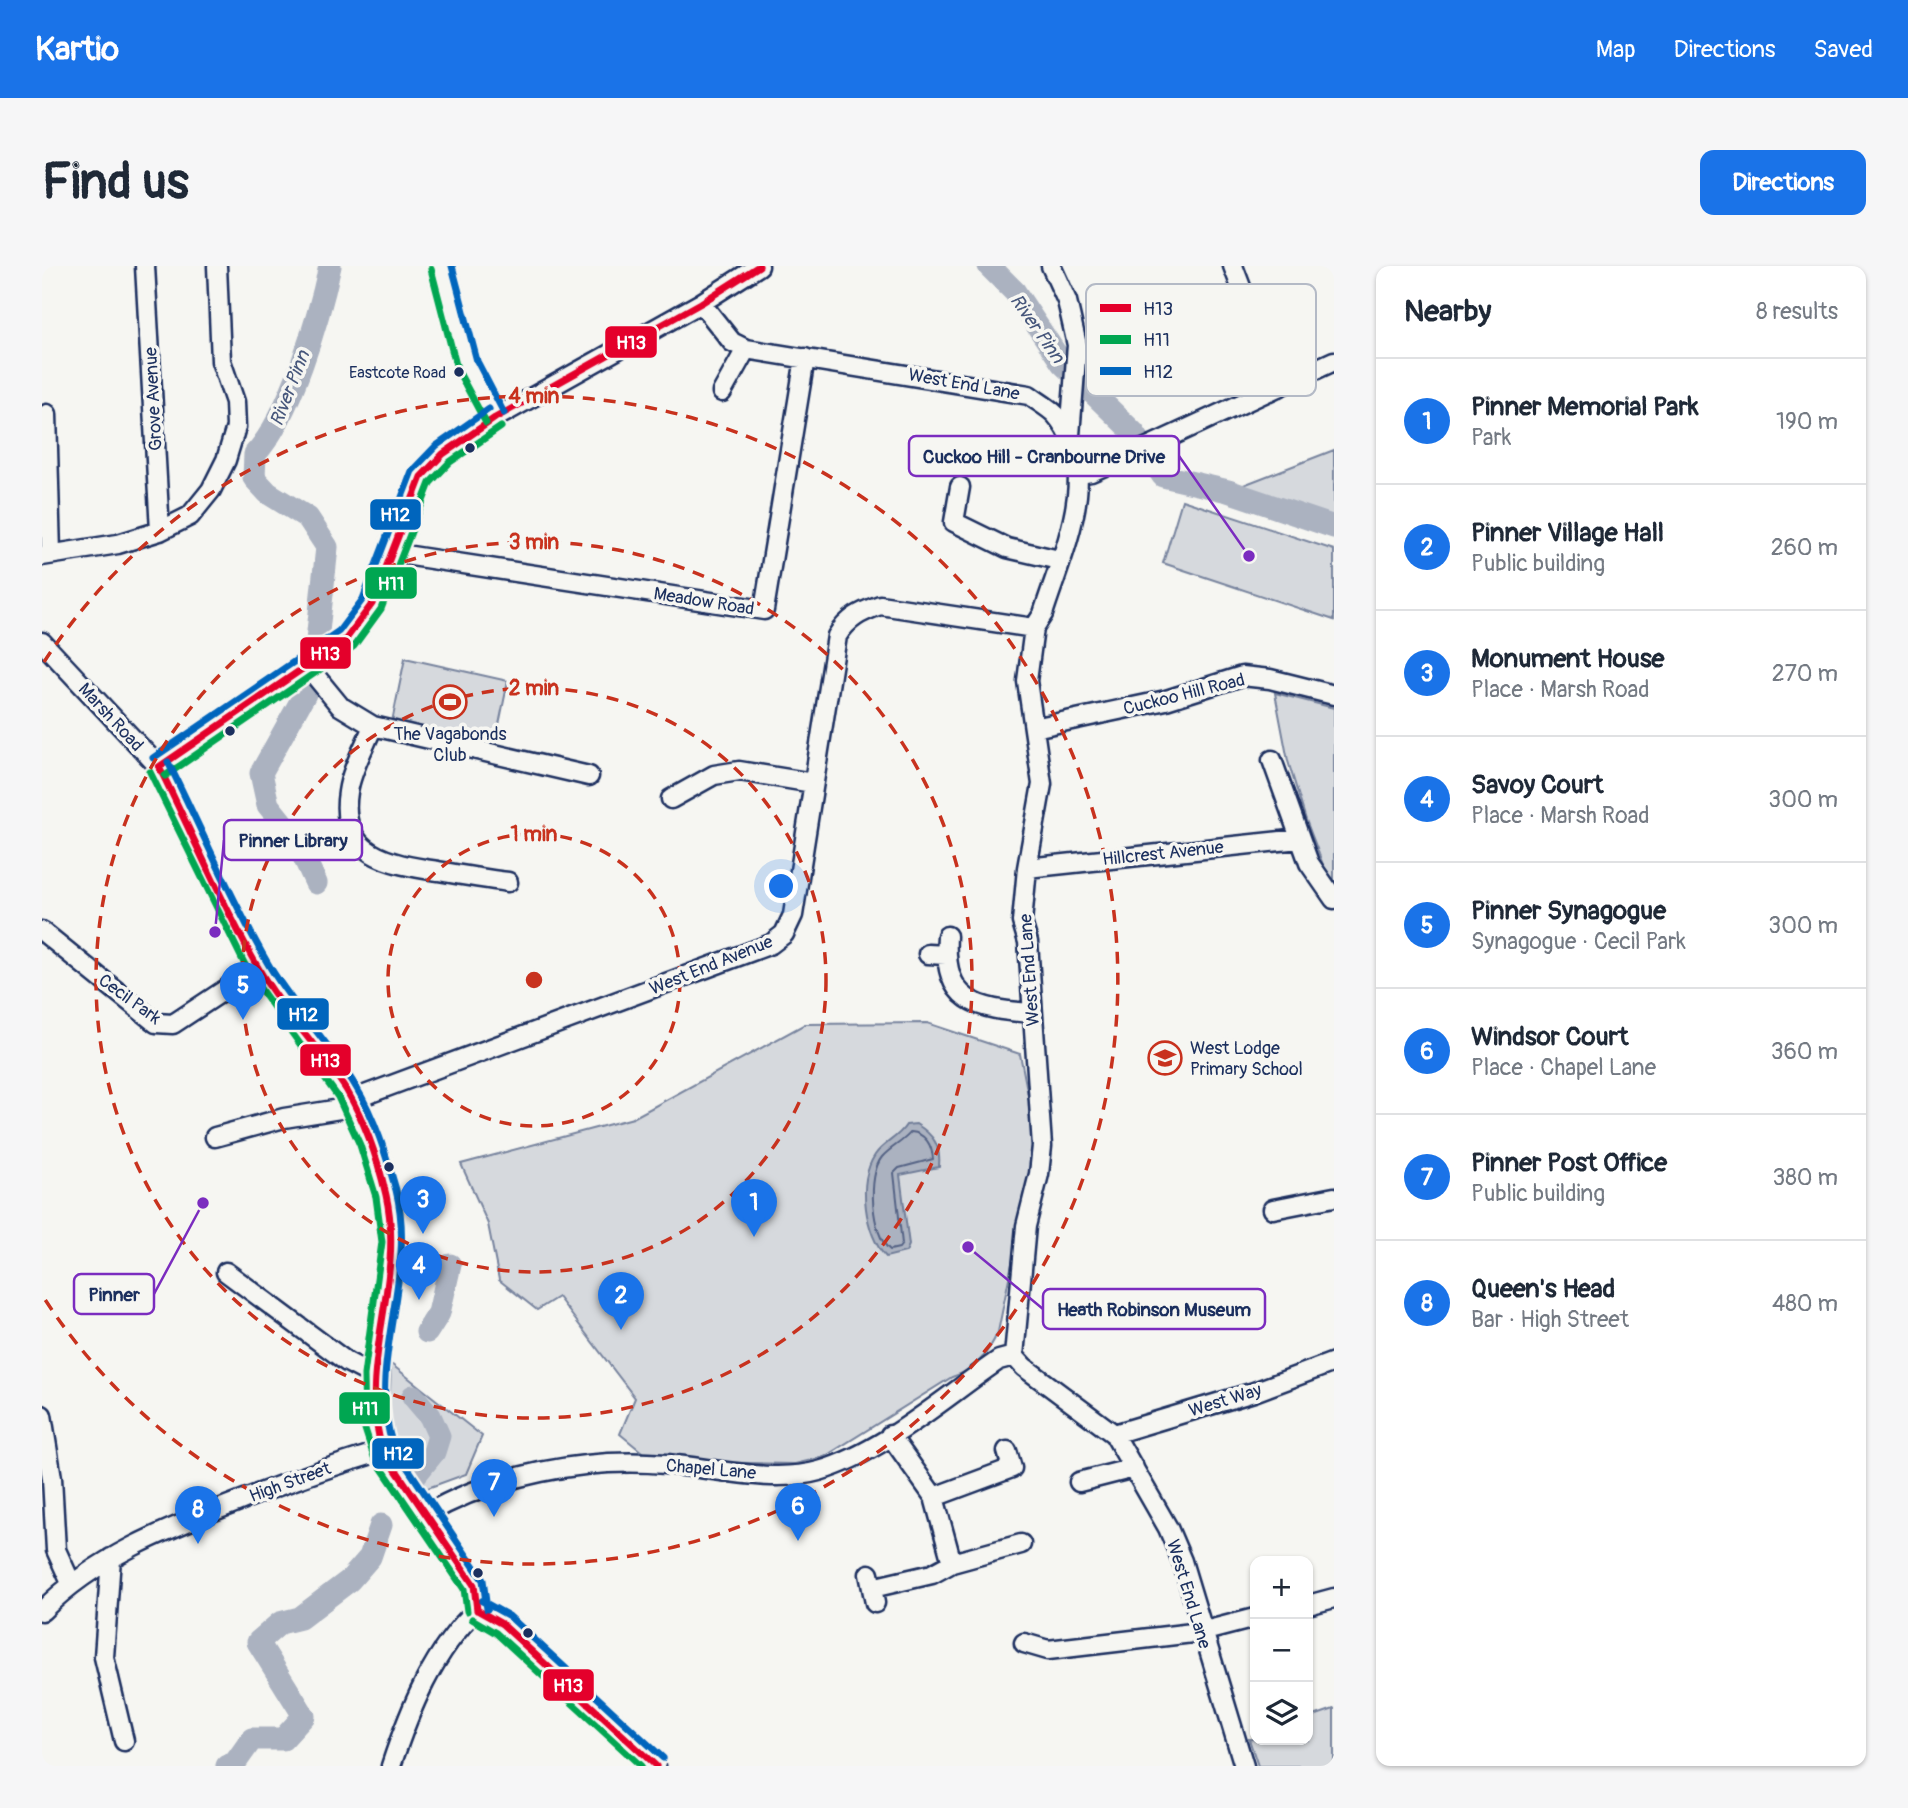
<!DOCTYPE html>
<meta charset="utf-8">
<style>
body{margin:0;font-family:Pangolin,sans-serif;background:#f6f6f7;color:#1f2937}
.controls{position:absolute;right:21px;bottom:21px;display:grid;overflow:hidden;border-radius:14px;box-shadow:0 2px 5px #0004}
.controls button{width:63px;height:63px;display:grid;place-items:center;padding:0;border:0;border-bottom:2px solid #e0e1e3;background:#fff;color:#1f2937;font:35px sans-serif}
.you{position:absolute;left:740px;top:621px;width:24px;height:24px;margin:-18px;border:5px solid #fff;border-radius:50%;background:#1a73e8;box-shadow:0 0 0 10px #1a73e833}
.badge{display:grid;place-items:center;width:46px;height:46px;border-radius:50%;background:#1a73e8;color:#fff;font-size:23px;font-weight:700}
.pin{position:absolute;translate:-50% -58px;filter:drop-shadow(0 2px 4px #0008)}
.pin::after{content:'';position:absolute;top:37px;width:24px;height:21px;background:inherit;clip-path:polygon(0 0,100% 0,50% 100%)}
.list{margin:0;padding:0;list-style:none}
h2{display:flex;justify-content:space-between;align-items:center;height:91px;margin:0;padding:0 28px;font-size:30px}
h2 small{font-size:23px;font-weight:400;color:#747a83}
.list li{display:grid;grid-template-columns:46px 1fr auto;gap:21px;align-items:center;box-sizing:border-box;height:126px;padding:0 28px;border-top:2px solid #e0e1e3}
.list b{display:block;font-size:26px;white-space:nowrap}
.list p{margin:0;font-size:23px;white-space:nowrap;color:#747a83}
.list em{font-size:23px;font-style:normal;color:#747a83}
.icon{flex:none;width:38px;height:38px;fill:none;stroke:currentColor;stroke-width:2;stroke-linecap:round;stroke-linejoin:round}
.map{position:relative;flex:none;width:1292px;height:1500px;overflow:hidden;border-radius:14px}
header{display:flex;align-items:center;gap:42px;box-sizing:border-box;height:98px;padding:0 35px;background:#1a73e8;color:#fff}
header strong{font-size:33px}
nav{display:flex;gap:38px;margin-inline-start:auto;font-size:24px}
.intro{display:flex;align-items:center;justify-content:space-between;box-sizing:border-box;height:168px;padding:0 42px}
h1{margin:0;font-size:49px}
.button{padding:18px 32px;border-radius:14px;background:#1a73e8;color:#fff;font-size:24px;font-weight:700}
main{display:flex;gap:42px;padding:0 42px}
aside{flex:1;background:#fff;border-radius:14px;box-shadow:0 2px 5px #0004}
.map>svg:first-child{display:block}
.green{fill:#d6d9dd;stroke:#78849e;stroke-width:2}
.water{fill:#abb2c0;stroke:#717e99;stroke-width:2}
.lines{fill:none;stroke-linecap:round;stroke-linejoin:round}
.shore{stroke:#556385;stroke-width:2}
.river{stroke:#abb2c0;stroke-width:23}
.minor-casing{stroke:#1b2f5e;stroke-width:23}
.minor{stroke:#f6f6f2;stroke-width:18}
.bus-1-casing{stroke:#f6f6f2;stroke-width:12}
.bus-2-casing{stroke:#f6f6f2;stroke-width:12}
.bus-3-casing{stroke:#f6f6f2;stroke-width:12}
.bus-1{stroke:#e4002b;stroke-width:7}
.bus-2{stroke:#00a651;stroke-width:7}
.bus-3{stroke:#0065bd;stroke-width:7}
.ring{fill:none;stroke:#c8321e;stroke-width:3.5;stroke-dasharray:12 9}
.bus-dot{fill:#1b2f5e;stroke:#f6f6f2;stroke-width:2.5}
.labels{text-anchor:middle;stroke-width:7;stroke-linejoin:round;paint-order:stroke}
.bus-label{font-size:16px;fill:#1b2f5e;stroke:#f6f6f2;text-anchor:end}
.street-label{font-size:18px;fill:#1b2f5e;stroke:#f6f6f2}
.poi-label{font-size:18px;fill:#1b2f5e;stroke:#f6f6f2}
.water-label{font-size:19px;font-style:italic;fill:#46567b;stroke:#f6f6f2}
.key{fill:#f6f6f2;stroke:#b4bac6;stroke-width:2}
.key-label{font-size:19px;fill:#1b2f5e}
.centre{fill:#c8321e;stroke:#f6f6f2;stroke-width:3.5}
.ring-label{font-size:21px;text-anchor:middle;font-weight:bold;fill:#c8321e;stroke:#f6f6f2;stroke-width:7;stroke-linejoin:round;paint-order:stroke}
.leader{fill:none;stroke:#7b2cbf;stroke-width:2.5}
.callout-dot{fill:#7b2cbf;stroke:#f6f6f2;stroke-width:2.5}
.callout{fill:#f6f6f2;stroke:#7b2cbf;stroke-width:2.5}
.callout-label{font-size:19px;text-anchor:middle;font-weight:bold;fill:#1b2f5e}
.line-badge{stroke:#f6f6f2;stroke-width:2.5}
.badge-label{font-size:19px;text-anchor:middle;font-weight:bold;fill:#fff}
</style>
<header>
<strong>Kartio</strong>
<nav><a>Map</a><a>Directions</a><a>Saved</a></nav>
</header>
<div class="intro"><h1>Find us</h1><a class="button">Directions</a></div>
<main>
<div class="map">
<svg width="1292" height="1500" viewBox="0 0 1292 1500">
<rect width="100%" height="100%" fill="#f6f6f2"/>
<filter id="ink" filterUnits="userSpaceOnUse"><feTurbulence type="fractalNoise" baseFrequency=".0143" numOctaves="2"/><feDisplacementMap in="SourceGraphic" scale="14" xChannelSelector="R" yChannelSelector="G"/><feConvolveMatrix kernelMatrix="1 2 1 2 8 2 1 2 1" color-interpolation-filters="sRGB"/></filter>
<g filter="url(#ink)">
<path class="green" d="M 1292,184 L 1292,262 L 1186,225 Z
M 1140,234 L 1292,284 L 1292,354 L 1121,297 Z
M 363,392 L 466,415 L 453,478 L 350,456 Z
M 1233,427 L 1292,442 L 1292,615 L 1288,617 L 1264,554 L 1246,495 Z
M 885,757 L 978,788 L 992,860 L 991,894 L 956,1066 C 946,1088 933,1104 910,1111 L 782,1191 L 753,1198 L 611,1195 L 578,1168 L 593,1132 L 516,1031 L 495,1044 L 457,1014 L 446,958 L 419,898 L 591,852 L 763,758 Z
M 349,1098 L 440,1170 L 424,1208 L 383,1223 L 355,1179 L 347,1158 Z
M 1292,1443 L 1292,1500 L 1216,1500 L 1207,1473 L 1266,1474 L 1266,1452 Z"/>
<path class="water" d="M 874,858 C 892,869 899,880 897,901 L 858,909 L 867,979 L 864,986 L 844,991 C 823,969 815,916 833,889 C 841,877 856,872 864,859 Z"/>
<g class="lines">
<path class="shore" d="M 869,866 C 883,867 890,879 891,893 L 857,902 L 852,907 L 860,978 L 857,982 L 848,984 C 829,969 825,909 840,891 C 849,881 861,876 869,866 Z"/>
<path class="river" d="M 947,0 L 973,26 L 1020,97 L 1092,167 L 1121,210 L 1186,225 L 1292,261
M 275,375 L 285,281 L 266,252 L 226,227 L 212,212 L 213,188 C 248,151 277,51 288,0
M 263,428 L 219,507 L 226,539 L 254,574 L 274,617
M 385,1066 L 397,1047 L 408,999
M 371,1130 L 388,1150 L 397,1170 L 392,1186 L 375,1207
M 185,1500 L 193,1497 L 210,1473 L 241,1473 L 262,1450 L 216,1376 L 238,1357 L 258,1352 L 308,1314 L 328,1291 L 339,1259"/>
<defs>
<path id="minor" d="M 103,0 L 118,265
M 399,0 L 425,99 L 453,152
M 1009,0 L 1025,35 L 1035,79 L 1028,169
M 1191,0 L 1237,121
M 659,37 L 690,76 L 704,83 L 987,129 C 995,135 1006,141 1013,148 C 1062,204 1020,287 1001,348 L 992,362 L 985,415 L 1000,518 L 985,602 L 980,656 L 986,676 L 1000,880 L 997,908 L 984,960 L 972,1090 L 982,1101 L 1072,1168 L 1126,1262 L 1140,1295 L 1202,1500
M 680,126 L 704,83
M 5,148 L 9,287
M 1037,208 L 1049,206 L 1108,180 L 1292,95
M 918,221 L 912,256 L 965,282 L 1017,294
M 350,287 L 722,344 L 763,92
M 0,290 L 76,278 L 118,265 L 148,250 L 169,224 L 184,194 L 194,161 L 193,136 L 179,95 L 175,0
M 0,376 L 117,501 L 216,702 L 305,826 L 322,858 L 344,929 L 351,976 L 349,1004 L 332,1110 L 333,1161 L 341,1185 L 432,1319 L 435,1344
M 266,401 L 298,440 L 331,460 L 547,510
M 331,460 C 323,480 309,504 306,526 C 296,589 347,598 396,605 C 419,609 443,613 466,616
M 992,462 L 1124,434 L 1200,410 L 1228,413 L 1292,429
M 1230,494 L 1267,597 L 1292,633
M 117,501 L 304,373 L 330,338 L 379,211 L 401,188 L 453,152 L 659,37 L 717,0
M 629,533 L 672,509 L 697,505 L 771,517
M 985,602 L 1257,573
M 0,665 L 114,757 L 131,758 L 216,702
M 905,670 C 901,737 934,743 990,747
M 886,688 L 904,689
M 173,871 L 242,852 L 304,842 L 323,829 L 729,678 L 742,668 L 751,649 L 795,370 C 806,352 819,346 838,339 L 992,362
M 1231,943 L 1292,931
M 184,1006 L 305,1096 L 332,1110
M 0,1149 L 10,1212 L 14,1284 L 29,1317
M 1072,1168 L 1212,1126 L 1292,1096
M 848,1169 L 892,1231 L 910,1297
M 1037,1216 L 1092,1202
M 892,1231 L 970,1202 L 965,1185
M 383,1249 C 451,1209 544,1191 624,1198 C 671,1202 731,1218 777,1205 C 840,1187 904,1130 957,1094 L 972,1090
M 69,1292 L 62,1391 L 82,1475
M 827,1308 L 833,1337
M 830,1322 L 890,1308 L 910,1297 L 979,1278
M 1266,1339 L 1292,1332
M 435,1344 L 460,1358 L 614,1500
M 0,1345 C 53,1291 125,1263 195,1236 C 243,1217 291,1199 341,1185
M 982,1377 L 1006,1384 L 1159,1366 L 1213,1352
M 349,1500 C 367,1445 392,1383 435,1344"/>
</defs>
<use href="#minor" class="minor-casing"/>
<use href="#minor" class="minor"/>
<defs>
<path id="bus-1" d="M 117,501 C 150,567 179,636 215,700 C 240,745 278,782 305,825 C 323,856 336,894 344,929 C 364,1017 313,1101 341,1185 L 432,1319 L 435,1344
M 117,501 L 304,373 L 330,338 L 379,211 L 401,188 L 453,152 L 659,37 L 717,0
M 435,1344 L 460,1358 L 614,1500"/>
<path id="bus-2" d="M 389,3 L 415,103 L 444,157
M 108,506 L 207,707 L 296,831 L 318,879 L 334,931 L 340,976 L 322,1109 L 323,1163 L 332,1191 L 422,1323 L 425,1345
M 123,510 L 312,380 L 339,343 L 388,217 L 408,196 L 459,161
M 430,1353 L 454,1367 L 599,1500"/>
<path id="bus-3" d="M 410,0 L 435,95 L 462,147
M 111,492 L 297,365 L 321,333 L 370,205 L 394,180 L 447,143
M 126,496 C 159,562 188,632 225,696 C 250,740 288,777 314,821 C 333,852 344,889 354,924 C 376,1011 323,1097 351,1180 L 441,1314 L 445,1343
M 440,1335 L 467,1350 L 621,1492"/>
</defs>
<use href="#bus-1" class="bus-1-casing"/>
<use href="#bus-2" class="bus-2-casing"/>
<use href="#bus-3" class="bus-3-casing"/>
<use href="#bus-1" class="bus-1"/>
<use href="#bus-2" class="bus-2"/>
<use href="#bus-3" class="bus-3"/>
</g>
</g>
<g class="ring">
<circle cx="492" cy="714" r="146"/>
<circle cx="492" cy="714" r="292"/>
<circle cx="492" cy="714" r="438"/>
<path d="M2 396A584 584 0 1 1 2 1032"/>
</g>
<defs>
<symbol id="stadium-ring" viewBox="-11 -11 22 22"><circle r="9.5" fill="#f6f6f2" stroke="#c8321e" stroke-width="1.5"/><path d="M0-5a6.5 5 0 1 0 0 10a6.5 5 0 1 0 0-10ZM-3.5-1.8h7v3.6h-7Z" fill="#c8321e"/></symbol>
<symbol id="school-ring" viewBox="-11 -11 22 22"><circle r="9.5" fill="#f6f6f2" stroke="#c8321e" stroke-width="1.5"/><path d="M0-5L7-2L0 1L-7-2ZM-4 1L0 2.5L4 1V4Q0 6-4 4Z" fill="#c8321e"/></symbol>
</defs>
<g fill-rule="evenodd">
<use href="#stadium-ring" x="389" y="417" width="38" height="38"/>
<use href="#school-ring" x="1104" y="773" width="38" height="38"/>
</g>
<g class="bus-dot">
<circle cx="417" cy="106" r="6"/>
<circle cx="428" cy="182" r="6"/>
<circle cx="188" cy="465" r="6"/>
<circle cx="347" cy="901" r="6"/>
<circle cx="436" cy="1307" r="6"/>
<circle cx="486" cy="1367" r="6"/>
</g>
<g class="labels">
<g class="bus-label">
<text x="404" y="112">Eastcote Road</text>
</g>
<g class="street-label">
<text transform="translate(922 118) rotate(10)" y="6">West End Lane</text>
<text transform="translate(111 133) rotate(-93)" y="6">Grove Avenue</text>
<text transform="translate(662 335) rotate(9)" y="6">Meadow Road</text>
<text transform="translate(1142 428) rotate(-14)" y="6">Cuckoo Hill Road</text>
<text transform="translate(69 451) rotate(47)" y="6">Marsh Road</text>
<text transform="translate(1121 587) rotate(-6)" y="6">Hillcrest Avenue</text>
<text transform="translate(669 699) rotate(-22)" y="6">West End Avenue</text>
<text transform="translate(987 704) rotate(-94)" y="6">West End Lane</text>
<text transform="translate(88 733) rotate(36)" y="6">Cecil Park</text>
<text transform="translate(1183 1134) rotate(-17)" y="6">West Way</text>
<text transform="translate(669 1203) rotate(5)" y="6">Chapel Lane</text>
<text transform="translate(248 1216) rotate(-20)" y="6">High Street</text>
<text transform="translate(1147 1328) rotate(73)" y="6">West End Lane</text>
</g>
<g class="poi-label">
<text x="408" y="474">The Vagabonds<tspan x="408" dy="21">Club</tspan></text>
<text x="1148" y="788" text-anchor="start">West Lodge<tspan x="1148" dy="21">Primary School</tspan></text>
</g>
<g class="water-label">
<text transform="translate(996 62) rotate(55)" y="7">River Pinn</text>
<text transform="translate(247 122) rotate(-69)" y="7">River Pinn</text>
</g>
</g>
<rect x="1044" y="18" width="230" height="112" rx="10" class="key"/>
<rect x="1058" y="38" width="31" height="8" fill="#e4002b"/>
<rect x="1058" y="69" width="31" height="9" fill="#00a651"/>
<rect x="1058" y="101" width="31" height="8" fill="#0065bd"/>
<g class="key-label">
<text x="1101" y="49">H13</text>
<text x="1101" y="80">H11</text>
<text x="1101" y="112">H12</text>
</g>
<circle cx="492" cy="714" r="10" class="centre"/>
<g class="ring-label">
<text x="492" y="137">4 min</text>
<text x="492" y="283">3 min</text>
<text x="492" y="429">2 min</text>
<text x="492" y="575">1 min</text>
</g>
<path class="leader" d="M1207 290L1137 190M173 666L182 574M161 937L112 1028M926 981L1001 1043"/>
<g class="callout-dot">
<circle cx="1207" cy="290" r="7"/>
<circle cx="173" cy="666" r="7"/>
<circle cx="161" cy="937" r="7"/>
<circle cx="926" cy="981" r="7"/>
</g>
<g class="callout">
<rect x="867" y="170" width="270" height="40" rx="7"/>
<rect x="182" y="554" width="138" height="40" rx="7"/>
<rect x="32" y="1008" width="80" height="40" rx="7"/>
<rect x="1001" y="1023" width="222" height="40" rx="7"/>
</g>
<g class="callout-label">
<text x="1002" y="197">Cuckoo Hill - Cranbourne Drive</text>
<text x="251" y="581">Pinner Library</text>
<text x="72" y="1035">Pinner</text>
<text x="1112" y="1050">Heath Robinson Museum</text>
</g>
<g class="line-badge">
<rect x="562" y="59" width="54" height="34" rx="7" fill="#e4002b"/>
<rect x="327" y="232" width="53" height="33" rx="7" fill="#0065bd"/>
<rect x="322" y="300" width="54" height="34" rx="7" fill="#00a651"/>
<rect x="257" y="370" width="53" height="34" rx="7" fill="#e4002b"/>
<rect x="234" y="731" width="54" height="34" rx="7" fill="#0065bd"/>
<rect x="257" y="777" width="53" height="34" rx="7" fill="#e4002b"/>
<rect x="296" y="1125" width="53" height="34" rx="7" fill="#00a651"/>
<rect x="329" y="1171" width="54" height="33" rx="7" fill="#0065bd"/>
<rect x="500" y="1402" width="53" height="34" rx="7" fill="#e4002b"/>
</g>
<g class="badge-label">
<text x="589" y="83">H13</text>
<text x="353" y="255">H12</text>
<text x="349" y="324">H11</text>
<text x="283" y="394">H13</text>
<text x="261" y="755">H12</text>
<text x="283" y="801">H13</text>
<text x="323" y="1149">H11</text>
<text x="356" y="1194">H12</text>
<text x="526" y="1426">H13</text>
</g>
</svg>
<div class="controls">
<button>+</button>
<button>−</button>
<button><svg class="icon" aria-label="layers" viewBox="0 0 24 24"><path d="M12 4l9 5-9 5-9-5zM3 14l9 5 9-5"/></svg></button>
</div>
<div class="you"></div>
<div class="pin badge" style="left:712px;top:971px">1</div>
<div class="pin badge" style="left:579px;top:1064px">2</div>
<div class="pin badge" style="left:381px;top:968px">3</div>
<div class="pin badge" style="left:377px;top:1034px">4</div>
<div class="pin badge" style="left:201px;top:754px">5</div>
<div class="pin badge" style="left:756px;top:1275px">6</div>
<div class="pin badge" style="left:452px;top:1251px">7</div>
<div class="pin badge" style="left:156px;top:1278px">8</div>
</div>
<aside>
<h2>Nearby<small>8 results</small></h2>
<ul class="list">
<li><span class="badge">1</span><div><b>Pinner Memorial Park</b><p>Park</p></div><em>190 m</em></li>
<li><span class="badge">2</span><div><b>Pinner Village Hall</b><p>Public building</p></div><em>260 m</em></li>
<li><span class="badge">3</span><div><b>Monument House</b><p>Place · Marsh Road</p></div><em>270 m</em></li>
<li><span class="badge">4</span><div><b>Savoy Court</b><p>Place · Marsh Road</p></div><em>300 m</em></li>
<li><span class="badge">5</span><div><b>Pinner Synagogue</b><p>Synagogue · Cecil Park</p></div><em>300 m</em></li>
<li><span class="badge">6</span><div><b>Windsor Court</b><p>Place · Chapel Lane</p></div><em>360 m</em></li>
<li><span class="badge">7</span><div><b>Pinner Post Office</b><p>Public building</p></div><em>380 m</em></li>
<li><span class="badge">8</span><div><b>Queen's Head</b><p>Bar · High Street</p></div><em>480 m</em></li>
</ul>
</aside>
</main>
